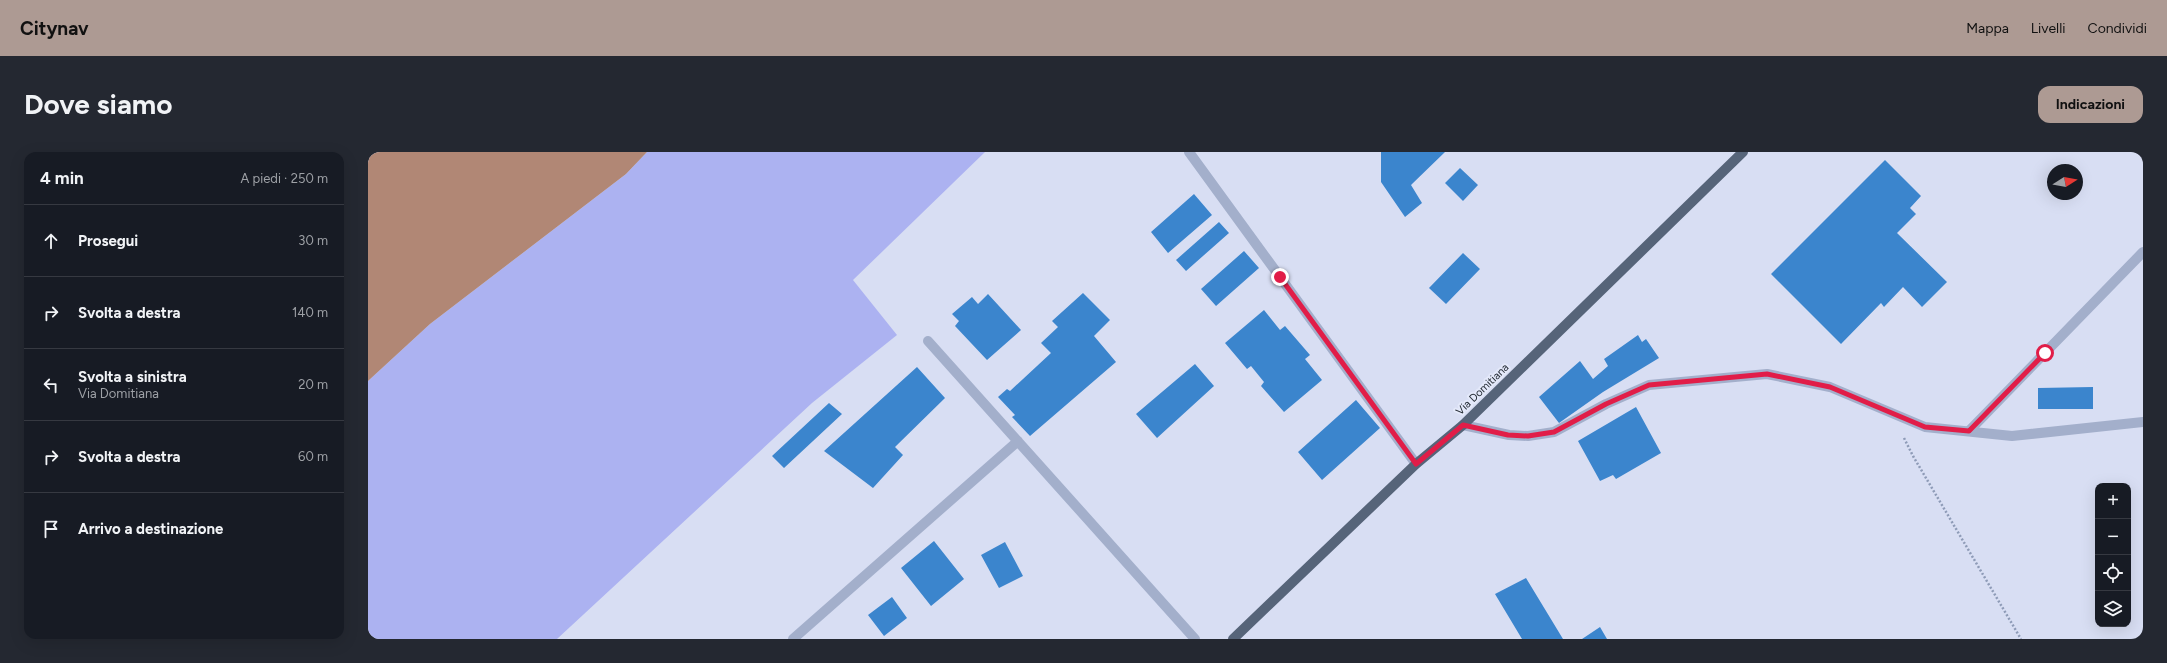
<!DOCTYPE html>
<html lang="it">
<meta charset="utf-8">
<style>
body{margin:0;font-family:Figtree,sans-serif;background:#242831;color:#f1f3f6}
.controls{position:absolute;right:12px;bottom:12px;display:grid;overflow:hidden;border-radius:8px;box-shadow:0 4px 16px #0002}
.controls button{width:36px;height:36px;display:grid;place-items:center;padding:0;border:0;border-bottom:1px solid #363941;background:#171b24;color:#f1f3f6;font:20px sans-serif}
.compass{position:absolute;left:1679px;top:12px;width:36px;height:36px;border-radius:50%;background:#171b24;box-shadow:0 4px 16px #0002;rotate:79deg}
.stop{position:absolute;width:12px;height:12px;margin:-9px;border:3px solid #e11d48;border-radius:50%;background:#fff}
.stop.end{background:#e11d48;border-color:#fff;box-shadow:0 1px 4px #0008}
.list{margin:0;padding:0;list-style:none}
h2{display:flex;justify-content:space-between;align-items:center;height:52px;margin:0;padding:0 16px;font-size:17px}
h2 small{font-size:13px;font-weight:400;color:#9ea1a6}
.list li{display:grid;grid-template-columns:26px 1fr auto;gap:12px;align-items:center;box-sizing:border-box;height:72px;padding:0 16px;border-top:1px solid #363941}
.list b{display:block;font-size:15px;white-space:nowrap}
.list p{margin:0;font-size:13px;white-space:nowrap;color:#9ea1a6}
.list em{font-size:13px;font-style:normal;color:#9ea1a6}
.icon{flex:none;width:22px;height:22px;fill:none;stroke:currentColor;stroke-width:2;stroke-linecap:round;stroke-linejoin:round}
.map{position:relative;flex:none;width:1775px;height:487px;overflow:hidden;border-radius:12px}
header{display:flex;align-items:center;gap:24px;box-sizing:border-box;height:56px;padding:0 20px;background:#ad9a93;color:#111}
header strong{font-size:19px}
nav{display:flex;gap:22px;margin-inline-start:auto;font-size:14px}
.intro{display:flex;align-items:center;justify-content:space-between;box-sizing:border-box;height:96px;padding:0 24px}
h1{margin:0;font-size:28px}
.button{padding:10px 18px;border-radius:12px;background:#ad9a93;color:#111;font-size:14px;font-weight:700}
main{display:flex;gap:24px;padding:0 24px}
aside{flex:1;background:#171b24;border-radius:12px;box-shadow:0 4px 16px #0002}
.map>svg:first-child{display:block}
.sand{fill:#acb2f1}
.water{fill:#b18775}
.building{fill:#3b85cd}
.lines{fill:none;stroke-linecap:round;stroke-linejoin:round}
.path{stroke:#8e9bb7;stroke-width:2.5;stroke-dasharray:2 2;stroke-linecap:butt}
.minor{stroke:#a3afcb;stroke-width:10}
.major{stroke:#566479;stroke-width:10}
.route{stroke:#e11d48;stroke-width:5}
.labels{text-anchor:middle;stroke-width:4;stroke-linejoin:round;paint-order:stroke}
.street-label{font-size:11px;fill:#262d36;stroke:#e4e9fa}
</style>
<header>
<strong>Citynav</strong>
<nav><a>Mappa</a><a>Livelli</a><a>Condividi</a></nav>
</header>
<div class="intro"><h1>Dove siamo</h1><a class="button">Indicazioni</a></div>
<main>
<aside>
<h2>4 min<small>A piedi · 250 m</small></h2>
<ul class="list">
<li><svg class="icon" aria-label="ahead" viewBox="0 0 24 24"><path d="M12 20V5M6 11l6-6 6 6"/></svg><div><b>Prosegui</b></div><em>30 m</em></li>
<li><svg class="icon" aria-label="right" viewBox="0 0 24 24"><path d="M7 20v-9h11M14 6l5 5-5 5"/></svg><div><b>Svolta a destra</b></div><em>140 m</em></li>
<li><svg class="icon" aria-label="left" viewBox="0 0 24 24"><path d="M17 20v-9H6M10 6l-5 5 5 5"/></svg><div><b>Svolta a sinistra</b><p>Via Domitiana</p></div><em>20 m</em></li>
<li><svg class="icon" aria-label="right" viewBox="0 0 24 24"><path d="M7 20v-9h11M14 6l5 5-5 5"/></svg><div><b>Svolta a destra</b></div><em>60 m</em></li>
<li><svg class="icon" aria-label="arrive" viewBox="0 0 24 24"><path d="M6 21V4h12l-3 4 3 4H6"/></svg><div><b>Arrivo a destinazione</b></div></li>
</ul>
</aside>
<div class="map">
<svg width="1775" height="487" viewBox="0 0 1775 487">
<rect width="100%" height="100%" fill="#d8def3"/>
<path class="sand" d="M 279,0 L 617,0 L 485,128 L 529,183 L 444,251 L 189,487 L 0,487 L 0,229 L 62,172 L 258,22 Z"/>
<path class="water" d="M 0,0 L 279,0 L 258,22 L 62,172 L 0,229 Z"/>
<path class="building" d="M 1013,0 L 1077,0 L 1043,33 L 1054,51 L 1037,65 L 1013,30 Z
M 1517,8 L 1553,44 L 1542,56 L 1548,62 L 1529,81 L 1579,130 L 1554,155 L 1535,135 L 1516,155 L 1513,151 L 1473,192 L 1403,122 Z
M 1092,16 L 1110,33 L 1095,49 L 1077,31 Z
M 826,42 L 844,63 L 800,101 L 783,80 Z
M 851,70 L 861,81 L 818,119 L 808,108 Z
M 876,99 L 891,116 L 848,154 L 833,137 Z
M 1095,101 L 1112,117 L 1078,152 L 1061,136 Z
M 715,141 L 742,168 L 726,184 L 748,210 L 662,284 L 644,265 L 647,263 L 630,245 L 639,237 L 642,239 L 683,201 L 673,191 L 690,175 L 684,169 Z
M 620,142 L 653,178 L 619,208 L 587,174 L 591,169 L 584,162 L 604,145 L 610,152 Z
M 896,158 L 912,178 L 917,174 L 942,203 L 937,207 L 954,228 L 916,260 L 893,234 L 896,230 L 883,214 L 879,217 L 857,191 Z
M 1270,183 L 1274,190 L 1278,187 L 1291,206 L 1235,240 L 1191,271 L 1171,245 L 1212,209 L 1225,227 L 1240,214 L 1236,207 Z
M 827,212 L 846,234 L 789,286 L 768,262 Z
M 549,215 L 577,246 L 527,295 L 535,303 L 505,336 L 456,299 Z
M 1725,235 L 1725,257 L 1670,257 L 1670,236 Z
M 988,248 L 1012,276 L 954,328 L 930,300 Z
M 461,251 L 474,262 L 416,316 L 404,304 Z
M 1268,255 L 1293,301 L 1248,327 L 1245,323 L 1232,329 L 1210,289 Z
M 566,389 L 596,427 L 563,454 L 533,416 Z
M 637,390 L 655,424 L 631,436 L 613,403 Z
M 1158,426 L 1195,487 L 1154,487 L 1127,442 Z
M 524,445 L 539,466 L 516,484 L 500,463 Z
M 1232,475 L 1239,487 L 1214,487 Z"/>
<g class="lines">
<path class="path" d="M 1536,286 L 1545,304 L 1653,487"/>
<path class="minor" d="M 821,0 L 1048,312
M 560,189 L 827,487
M 1095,273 L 1141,283 L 1160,284 L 1186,280 L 1238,252 L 1281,233 L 1399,222 L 1462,235 L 1557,275 L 1644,284 L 1775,270
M 1601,279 L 1775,100
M 425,487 L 650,289"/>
<path class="major" d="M 865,487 L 1048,312 L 1095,273 L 1375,0"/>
</g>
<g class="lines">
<path class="route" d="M 912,125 L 1048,312 L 1095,273 L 1140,283 L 1160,284 L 1186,280 L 1238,252 L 1281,233 L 1399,222 L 1462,235 L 1557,275 L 1601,279 L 1677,201"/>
</g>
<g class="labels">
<g class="street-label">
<text transform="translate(1114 237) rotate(-44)" y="4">Via Domitiana</text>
</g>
</g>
</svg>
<div class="controls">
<button>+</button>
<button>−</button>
<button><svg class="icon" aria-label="locate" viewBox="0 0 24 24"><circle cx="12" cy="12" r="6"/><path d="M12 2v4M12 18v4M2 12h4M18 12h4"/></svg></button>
<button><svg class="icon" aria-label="layers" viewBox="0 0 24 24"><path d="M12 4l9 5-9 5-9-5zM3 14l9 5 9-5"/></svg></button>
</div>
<svg class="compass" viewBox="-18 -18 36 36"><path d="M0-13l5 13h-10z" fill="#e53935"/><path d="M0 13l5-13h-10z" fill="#9ea1a6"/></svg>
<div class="stop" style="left:1677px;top:201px"></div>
<div class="stop end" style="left:912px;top:125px"></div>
</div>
</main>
